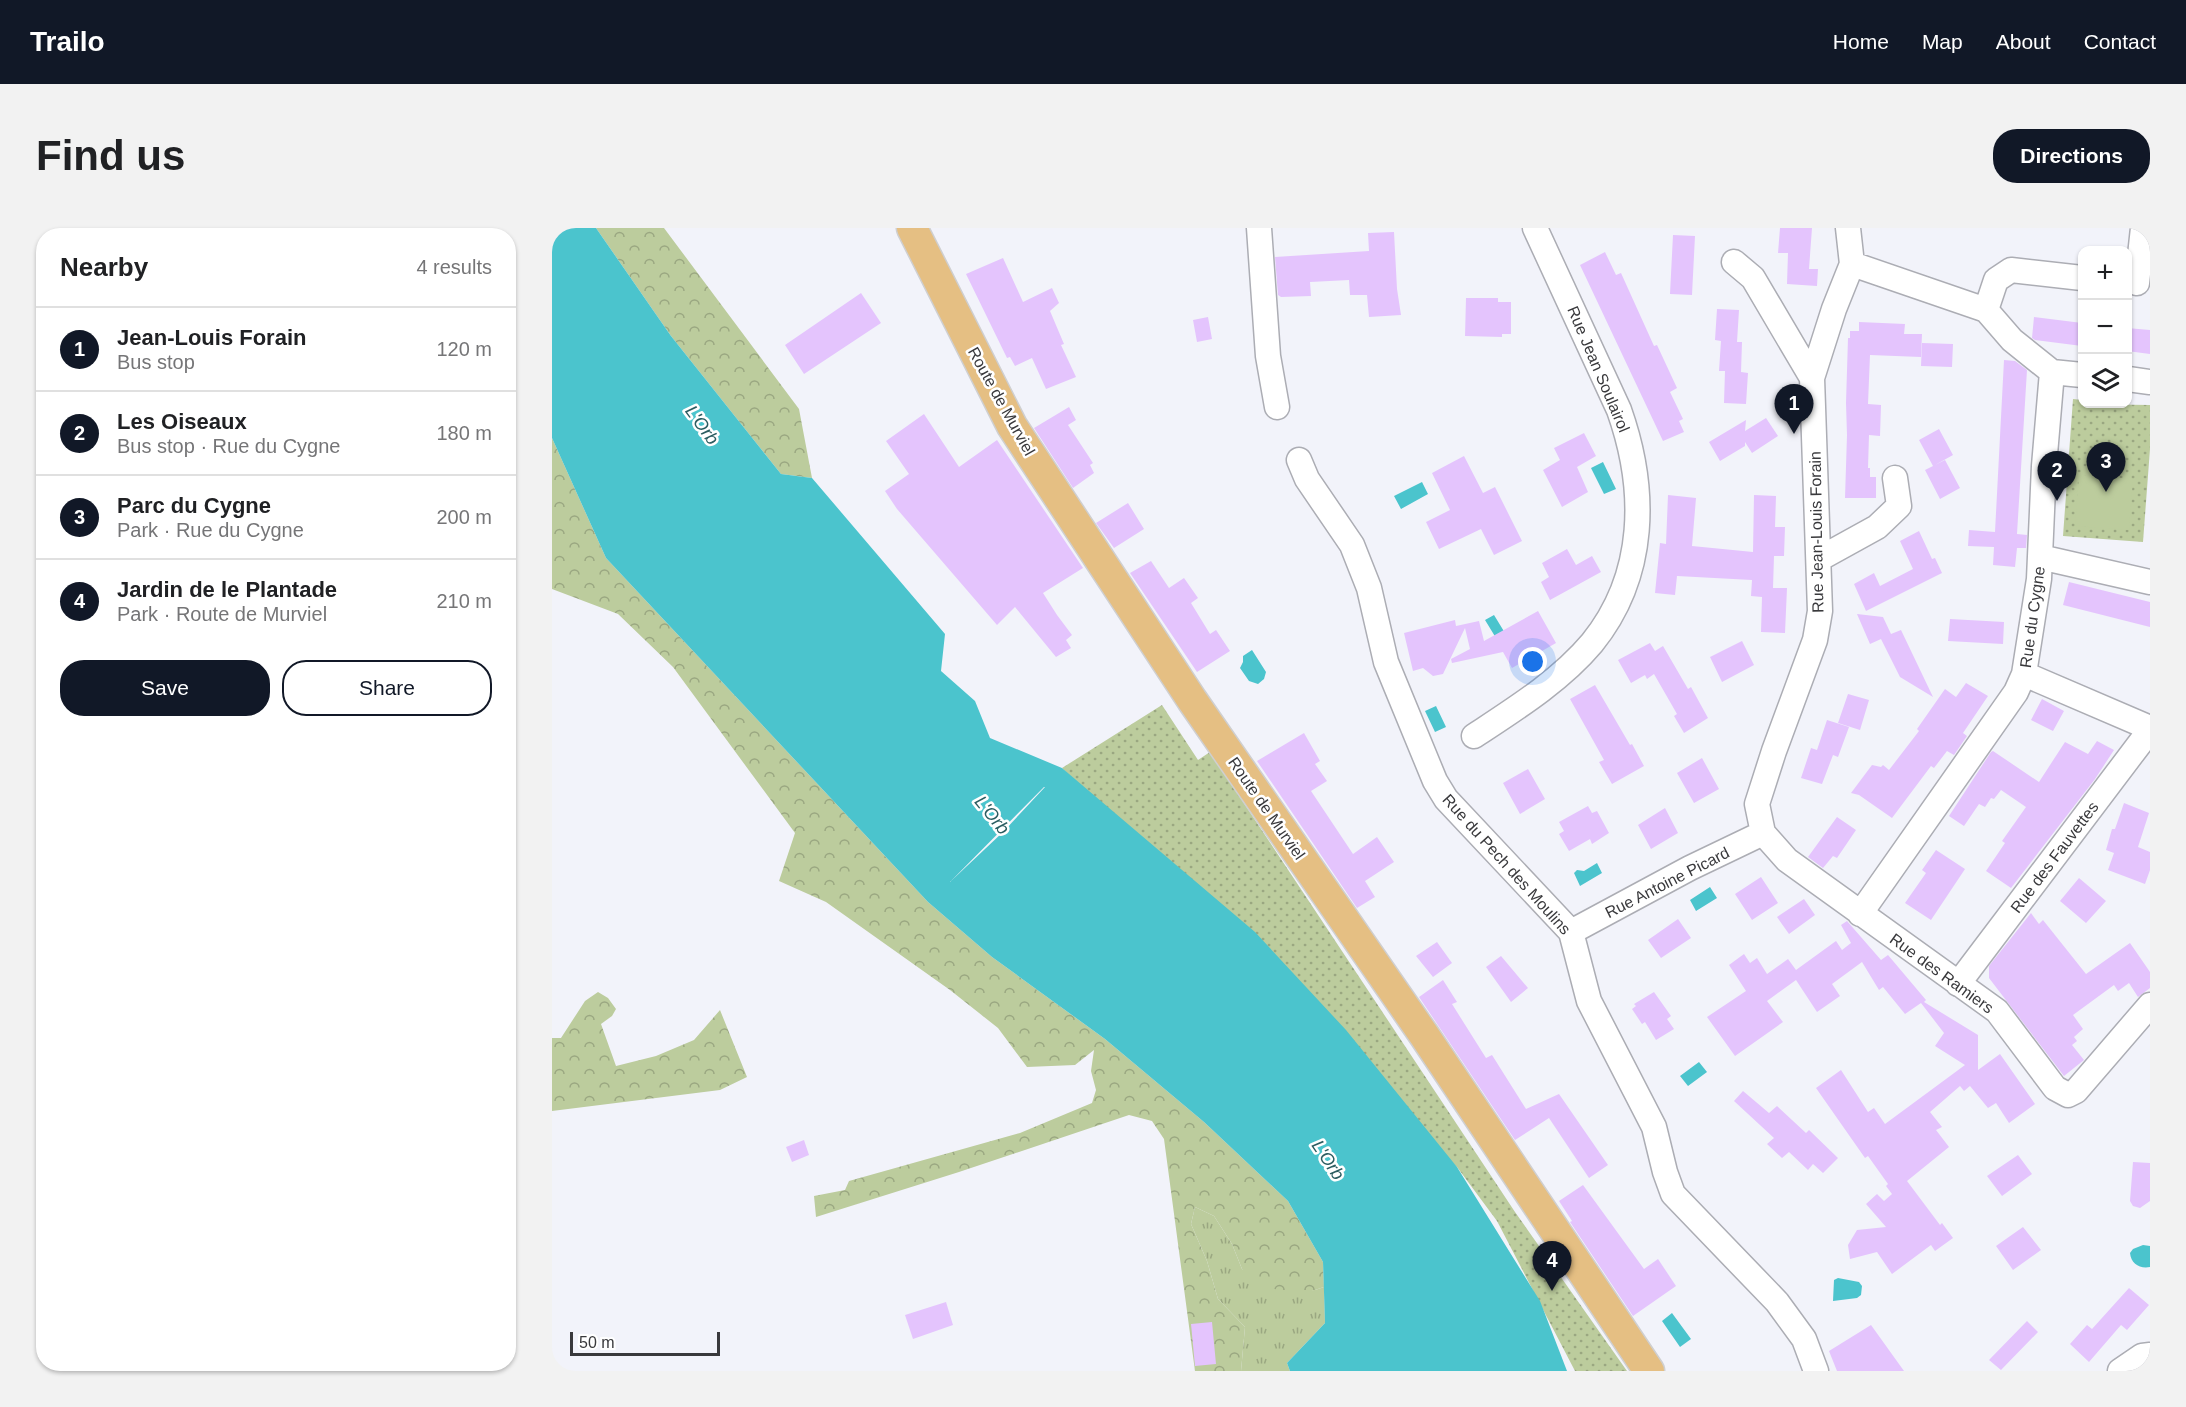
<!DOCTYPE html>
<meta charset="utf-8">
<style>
body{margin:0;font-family:Helvetica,sans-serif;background:#f2f2f2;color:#202124}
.controls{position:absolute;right:18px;top:18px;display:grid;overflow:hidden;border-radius:12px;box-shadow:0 2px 4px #0004}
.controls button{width:54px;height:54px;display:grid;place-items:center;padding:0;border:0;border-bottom:2px solid #e0e0e0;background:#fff;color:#202124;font:30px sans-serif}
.scale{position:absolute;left:18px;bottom:15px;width:150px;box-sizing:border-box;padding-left:6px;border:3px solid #39393c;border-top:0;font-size:16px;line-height:21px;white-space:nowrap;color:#39393c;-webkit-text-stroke:4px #fff;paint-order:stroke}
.you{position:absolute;left:981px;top:434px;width:21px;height:21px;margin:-15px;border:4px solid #fff;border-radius:50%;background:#1a73e8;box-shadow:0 0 0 9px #1a73e833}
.badge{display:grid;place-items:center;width:39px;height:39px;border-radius:50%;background:#111827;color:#fff;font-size:20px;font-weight:700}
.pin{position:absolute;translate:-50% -50px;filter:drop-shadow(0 2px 3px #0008)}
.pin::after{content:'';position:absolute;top:32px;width:21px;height:18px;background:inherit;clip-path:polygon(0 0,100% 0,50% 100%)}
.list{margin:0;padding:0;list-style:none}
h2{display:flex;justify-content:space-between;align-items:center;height:78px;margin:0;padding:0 24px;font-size:26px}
h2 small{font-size:20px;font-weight:400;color:#757577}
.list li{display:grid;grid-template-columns:39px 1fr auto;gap:18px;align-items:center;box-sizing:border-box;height:84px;padding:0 24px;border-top:2px solid #e0e0e0}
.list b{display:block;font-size:22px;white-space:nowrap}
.list p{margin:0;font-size:20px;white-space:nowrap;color:#757577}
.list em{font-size:20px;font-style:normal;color:#757577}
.actions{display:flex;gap:12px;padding:18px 24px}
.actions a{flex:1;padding:14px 0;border:2px solid #111827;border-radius:24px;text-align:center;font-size:21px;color:#111827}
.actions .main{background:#111827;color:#fff}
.icon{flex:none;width:33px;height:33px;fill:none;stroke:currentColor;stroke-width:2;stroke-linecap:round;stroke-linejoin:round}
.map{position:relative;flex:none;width:1598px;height:1143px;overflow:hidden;border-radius:24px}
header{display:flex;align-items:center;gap:36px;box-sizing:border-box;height:84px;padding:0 30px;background:#111827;color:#fff}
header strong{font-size:28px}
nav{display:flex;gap:33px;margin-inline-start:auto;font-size:21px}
.intro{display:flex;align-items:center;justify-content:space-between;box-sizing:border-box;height:144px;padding:0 36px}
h1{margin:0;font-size:42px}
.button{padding:15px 27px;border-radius:24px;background:#111827;color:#fff;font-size:21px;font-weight:700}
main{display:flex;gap:36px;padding:0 36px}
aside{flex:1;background:#fff;border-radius:24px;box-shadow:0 2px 4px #0004}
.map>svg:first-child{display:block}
.grass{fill:url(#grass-tufts)}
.forest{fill:url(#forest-crowns)}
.park{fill:url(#park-dots)}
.pitch{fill:#bccc9d}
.water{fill:#4bc4cd;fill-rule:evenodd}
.building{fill:#e4c4fd}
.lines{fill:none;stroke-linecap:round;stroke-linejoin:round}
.minor-casing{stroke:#acadb4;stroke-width:27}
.major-casing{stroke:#cfcfd0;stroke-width:33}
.minor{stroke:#fff;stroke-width:24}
.major{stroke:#e5bf83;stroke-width:30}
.labels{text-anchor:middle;stroke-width:5;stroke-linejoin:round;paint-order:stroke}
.street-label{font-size:16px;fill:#39393c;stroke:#fff}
.water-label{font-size:18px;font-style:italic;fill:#2b5d61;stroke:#fff}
</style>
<header>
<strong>Trailo</strong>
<nav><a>Home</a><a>Map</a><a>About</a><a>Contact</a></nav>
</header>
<div class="intro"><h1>Find us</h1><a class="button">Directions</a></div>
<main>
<aside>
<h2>Nearby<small>4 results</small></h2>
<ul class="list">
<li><span class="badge">1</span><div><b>Jean-Louis Forain</b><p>Bus stop</p></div><em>120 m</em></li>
<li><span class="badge">2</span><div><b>Les Oiseaux</b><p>Bus stop · Rue du Cygne</p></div><em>180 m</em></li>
<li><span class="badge">3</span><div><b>Parc du Cygne</b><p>Park · Rue du Cygne</p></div><em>200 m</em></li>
<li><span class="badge">4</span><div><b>Jardin de le Plantade</b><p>Park · Route de Murviel</p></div><em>210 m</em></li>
</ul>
<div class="actions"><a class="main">Save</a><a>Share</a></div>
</aside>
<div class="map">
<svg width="1598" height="1143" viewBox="0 0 1598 1143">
<defs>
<pattern id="grass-tufts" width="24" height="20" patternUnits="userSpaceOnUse" patternTransform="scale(1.5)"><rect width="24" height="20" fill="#bccc9d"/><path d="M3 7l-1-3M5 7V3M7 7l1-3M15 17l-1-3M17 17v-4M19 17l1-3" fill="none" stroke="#9aa781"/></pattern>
<pattern id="forest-crowns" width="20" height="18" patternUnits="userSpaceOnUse" patternTransform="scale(1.5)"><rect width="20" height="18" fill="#bccc9d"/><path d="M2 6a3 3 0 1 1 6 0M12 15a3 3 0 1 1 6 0" fill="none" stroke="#9aa781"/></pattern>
<pattern id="park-dots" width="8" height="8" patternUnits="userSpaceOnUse" patternTransform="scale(1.5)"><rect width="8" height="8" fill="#bccc9d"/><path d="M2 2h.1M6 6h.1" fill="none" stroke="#9aa781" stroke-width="1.8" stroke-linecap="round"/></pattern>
</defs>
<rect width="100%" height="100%" fill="#f2f3fa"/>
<path class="grass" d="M 643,979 L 662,988 L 680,1016 L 690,1041 C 721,1056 736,1072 772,1059 L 773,1095 L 735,1135 L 738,1143 L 689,1143 L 693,1099 L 666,1071 L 655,1033 L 639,996 Z"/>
<path class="forest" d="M 44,0 L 112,0 L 247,181 L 260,250 L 229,246 L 119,108 Z
M 0,210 L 54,330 L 376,674 L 440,729 L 553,811 L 652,894 L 736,973 L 771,1034 L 772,1059 L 757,1064 L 737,1064 L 709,1058 L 690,1041 L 680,1016 L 662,988 L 643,979 L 639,996 L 655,1033 L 666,1071 L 693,1099 L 689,1143 L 643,1143 L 612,911 L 600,893 L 577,887 L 407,944 L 264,989 L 262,968 L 293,962 L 297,953 L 468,905 L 540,875 L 544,862 L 539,843 L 542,822 L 523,837 L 475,839 L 446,800 L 398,762 L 274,674 L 227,653 L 243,605 L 121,439 L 66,386 L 0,361 Z
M 46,764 L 56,770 L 64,781 L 60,788 L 49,796 L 64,838 L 104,828 L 142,812 L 168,782 L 195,849 L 168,862 L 0,883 L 0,810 L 9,810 L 33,773 Z"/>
<path class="park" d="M 1521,171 L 1530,172 L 1530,176 L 1598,177 L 1598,221 L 1591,314 L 1511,308 Z
M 610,477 L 646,532 L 658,524 L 963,984 L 1075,1143 L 1023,1143 L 945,993 L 905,939 L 510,540 Z"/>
<path class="pitch" d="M 1527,247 L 1581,251 L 1577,302 L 1523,298 Z"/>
<path class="water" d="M 0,0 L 44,0 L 119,108 L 229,246 L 260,250 L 393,406 L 389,443 L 423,473 L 438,510 L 510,540 L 703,704 L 794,802 L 905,939 L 988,1073 L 1015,1143 L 738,1143 L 735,1135 L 773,1095 L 771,1034 L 736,973 L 652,894 L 553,811 L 440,729 L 376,674 L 54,330 L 0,210 ZM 493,559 L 451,604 L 398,654 L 492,559 Z
M 1051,234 L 1064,261 L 1052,266 L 1039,240 Z
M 870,254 L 876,266 L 849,281 L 842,268 Z
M 942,387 L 953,405 L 944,410 L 933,392 Z
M 700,422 L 714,444 L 712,451 L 706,456 L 697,453 L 688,440 L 691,434 L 691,428 Z
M 884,478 L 894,499 L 883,504 L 873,483 Z
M 1045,635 L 1050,645 L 1028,658 L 1022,645 L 1025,642 L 1032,643 Z
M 1158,659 L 1165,670 L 1144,683 L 1138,672 Z
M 1147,834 L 1155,844 L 1136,858 L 1128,848 Z
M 1591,1017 L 1598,1018 L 1598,1039 C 1588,1041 1579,1036 1578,1025 L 1581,1021 Z
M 1286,1050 L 1307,1054 L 1310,1058 L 1309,1067 L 1305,1070 L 1281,1073 L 1282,1052 Z
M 1120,1085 L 1139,1111 L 1128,1119 L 1110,1093 Z"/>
<path class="building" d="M 1228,0 L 1260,0 L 1257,41 L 1266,41 L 1265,58 L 1235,56 L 1236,25 L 1226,25 Z
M 842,4 L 845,61 L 849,87 L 817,89 L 815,67 L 798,67 L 797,52 L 758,54 L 759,68 L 729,69 L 726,67 L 723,29 L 817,23 L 816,5 Z
M 1121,7 L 1143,8 L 1140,67 L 1118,66 Z
M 1053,24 L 1064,47 L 1069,45 L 1102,118 L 1105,117 L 1125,160 L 1118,164 L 1131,191 L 1127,193 L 1132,204 L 1111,213 L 1028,37 Z
M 451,30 L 471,74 L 500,60 L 507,75 L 498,83 L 512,116 L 509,117 L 524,149 L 494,161 L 480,130 L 463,138 L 458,129 L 455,130 L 414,46 Z
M 309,65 L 329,95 L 252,146 L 233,117 Z
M 914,70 L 946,70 L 946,74 L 959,74 L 959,106 L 950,106 L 950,109 L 913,108 Z
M 1165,81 L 1187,82 L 1185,114 L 1190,114 L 1189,144 L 1196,145 L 1194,176 L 1172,175 L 1173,143 L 1167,143 L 1169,113 L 1163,112 Z
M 656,89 L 660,111 L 645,114 L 641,92 Z
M 1482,89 L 1530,95 L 1530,118 L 1483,112 L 1480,110 Z
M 1307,94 L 1353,96 L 1352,106 L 1370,106 L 1369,129 L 1318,127 L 1316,176 L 1329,177 L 1328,208 L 1317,207 L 1316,240 L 1318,240 L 1318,249 L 1324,249 L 1324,270 L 1293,270 L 1295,207 L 1294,175 L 1296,110 L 1298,110 L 1298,103 L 1307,103 Z
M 1575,100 L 1598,102 L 1598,126 L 1575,123 Z
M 1370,115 L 1401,116 L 1400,139 L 1369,138 Z
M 1452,132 L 1463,133 L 1475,142 L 1465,306 L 1475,307 L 1474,320 L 1465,320 L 1463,339 L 1441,337 L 1442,319 L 1416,318 L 1417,302 L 1443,304 Z
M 517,179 L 524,192 L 516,197 L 541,235 L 538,237 L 542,245 L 521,260 L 482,200 Z
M 372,186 L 407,239 L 445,212 L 531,340 L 491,365 L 505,387 L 520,407 L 514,412 L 519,420 L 504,429 L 463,379 L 445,397 L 345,281 L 333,263 L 357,246 L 334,213 Z
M 1214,190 L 1226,208 L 1200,225 L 1193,214 L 1193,218 L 1168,233 L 1157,214 L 1194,192 L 1193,203 Z
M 1387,201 L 1401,227 L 1383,237 L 1393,232 L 1408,260 L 1388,271 L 1373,242 L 1381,238 L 1367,212 Z
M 1032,205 L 1044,228 L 1025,239 L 1036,264 L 1010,279 L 991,242 L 1008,232 L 1002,220 Z
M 912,228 L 931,265 L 943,259 L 970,313 L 942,327 L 929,301 L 887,321 L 874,294 L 898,282 L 880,245 Z
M 1116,267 L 1144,270 L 1140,318 L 1201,324 L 1202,267 L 1224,268 L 1223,299 L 1233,299 L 1232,328 L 1222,328 L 1221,360 L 1235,360 L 1233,405 L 1209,404 L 1210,369 L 1199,368 L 1200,352 L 1125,348 L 1123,367 L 1103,365 L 1108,315 L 1114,316 Z
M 576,275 L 592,301 L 562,320 L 544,295 Z
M 1367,303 L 1380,331 L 1383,330 L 1390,345 L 1314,383 L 1302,356 L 1322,345 L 1328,358 L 1361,341 L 1348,313 Z
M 1015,321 L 1024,337 L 1040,328 L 1049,344 L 998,372 L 989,354 L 997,349 L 990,335 Z
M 599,333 L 617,360 L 632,350 L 646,370 L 639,375 L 658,406 L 664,402 L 678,423 L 645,444 L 578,345 Z
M 1517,354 L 1598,374 L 1598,399 L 1511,377 Z
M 986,383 L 1004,415 L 960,440 L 951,424 L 900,435 L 899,431 L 918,421 L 913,400 L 891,446 L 881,448 L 871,440 L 861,443 L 852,405 L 903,392 L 904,398 L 927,393 L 932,413 Z
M 1305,386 L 1331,389 L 1339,406 L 1349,402 L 1381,469 L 1348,449 L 1329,411 L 1318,416 Z
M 1398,391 L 1452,394 L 1451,416 L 1396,413 Z
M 1190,413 L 1202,437 L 1170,454 L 1158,429 Z
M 1098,415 L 1103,423 L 1111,418 L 1136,461 L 1139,459 L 1156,490 L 1132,505 L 1122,488 L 1125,486 L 1102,446 L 1095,451 L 1093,447 L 1079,455 L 1066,432 Z
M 1414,455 L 1436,468 L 1411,505 L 1415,508 L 1402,527 L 1395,523 L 1382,540 L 1379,538 L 1340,590 L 1307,567 L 1299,565 L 1320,537 L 1329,539 L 1331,537 L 1337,542 L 1367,503 L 1365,501 L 1393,461 L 1404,469 Z
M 1043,457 L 1078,517 L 1080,516 L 1092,538 L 1060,556 L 1047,534 L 1052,532 L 1018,471 Z
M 1296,466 L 1317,472 L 1308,502 L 1286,495 Z
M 1490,471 L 1512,483 L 1501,503 L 1479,492 Z
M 1275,492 L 1297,499 L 1286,529 L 1281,527 L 1270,556 L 1249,550 L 1259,520 L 1265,522 Z
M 752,505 L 768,533 L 763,536 L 775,553 L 759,563 L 801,626 L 825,609 L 842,634 L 813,653 L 823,669 L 805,680 L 705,533 Z
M 1545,513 L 1562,522 L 1543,551 L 1459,660 L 1434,643 L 1453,615 L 1450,613 L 1474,579 L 1449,562 L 1442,571 L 1439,570 L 1433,579 L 1427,576 L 1412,598 L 1397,588 L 1439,524 L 1441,523 L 1487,554 L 1513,514 L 1536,526 Z
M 1150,530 L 1167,561 L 1142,575 L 1125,545 Z
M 976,541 L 993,571 L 968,586 L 951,555 Z
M 1572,575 L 1597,585 L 1586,619 L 1598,624 L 1598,642 L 1593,656 L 1556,642 L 1562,625 L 1554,622 L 1560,601 L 1563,601 Z
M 1036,578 L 1040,585 L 1045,583 L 1057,605 L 1040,616 L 1038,611 L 1017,623 L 1007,606 L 1012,603 L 1007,594 Z
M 1113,580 L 1126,605 L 1099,621 L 1086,597 Z
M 1285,589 L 1304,602 L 1285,630 L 1281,628 L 1271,640 L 1256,629 Z
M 1384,622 L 1413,641 L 1379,692 L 1353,675 L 1374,645 L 1370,642 Z
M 1209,649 L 1226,675 L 1200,692 L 1183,666 Z
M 1527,650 L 1554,673 L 1534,695 L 1508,673 Z
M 1252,671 L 1263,687 L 1237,706 L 1225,689 Z
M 1479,685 L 1487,696 L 1491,692 L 1534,746 L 1578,715 L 1598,744 L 1598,760 L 1586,769 L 1577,755 L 1566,763 L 1562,757 L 1521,787 L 1531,801 L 1522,809 L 1525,813 L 1520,817 L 1532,832 L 1512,848 L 1437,750 L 1437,738 Z
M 1126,691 L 1139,710 L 1109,730 L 1096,712 Z
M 1295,693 L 1329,732 L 1336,727 L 1374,772 L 1372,774 L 1426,807 L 1426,842 L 1448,826 L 1483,876 L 1457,895 L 1444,875 L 1436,880 L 1418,858 L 1412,863 L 1408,858 L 1378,884 L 1390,899 L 1384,902 L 1397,919 L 1355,953 L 1388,997 L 1390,995 L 1401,1010 L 1383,1023 L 1379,1017 L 1340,1046 L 1325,1024 L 1298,1031 L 1296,1017 L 1305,1002 L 1334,999 L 1314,976 L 1325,966 L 1332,973 L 1340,966 L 1334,958 L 1336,956 L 1316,928 L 1313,930 L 1264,860 L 1289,842 L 1316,884 L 1322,880 L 1333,896 L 1413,837 L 1383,818 L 1392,805 L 1369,775 L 1353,786 L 1331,759 L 1327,762 L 1310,734 L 1280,756 L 1288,768 L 1265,784 L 1244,752 L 1215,773 L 1231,794 L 1183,828 L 1155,789 L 1194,763 L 1177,737 L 1192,726 L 1198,735 L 1205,730 L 1215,746 L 1236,731 L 1244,742 L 1284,713 L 1290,722 L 1299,715 L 1289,697 Z
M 885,714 L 900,735 L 881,749 L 864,728 Z
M 949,728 L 976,760 L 959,774 L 934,739 Z
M 891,752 L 905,774 L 900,776 L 934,830 L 940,827 L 974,881 L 1007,866 L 1056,937 L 1037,950 L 997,890 L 963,912 L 867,769 Z
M 1102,764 L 1119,788 L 1115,791 L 1122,801 L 1104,812 L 1093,794 L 1090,796 L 1080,781 L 1084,778 L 1082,776 Z
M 1191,863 L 1217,885 L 1225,878 L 1254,905 L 1257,902 L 1286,930 L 1271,945 L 1261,936 L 1256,942 L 1237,924 L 1230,930 L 1215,916 L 1222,910 L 1182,873 Z
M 252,912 L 257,927 L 240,934 L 234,919 Z
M 1466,927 L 1480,946 L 1450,968 L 1435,948 Z
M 1581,934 L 1598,935 L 1598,973 L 1588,980 L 1581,978 L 1578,973 Z
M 1031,957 L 1092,1041 L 1106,1031 L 1124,1058 L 1081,1088 L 1018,994 L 1020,993 L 1007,973 Z
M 1471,999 L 1489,1022 L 1461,1042 L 1444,1018 Z
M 1577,1060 L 1597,1077 L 1575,1102 L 1569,1097 L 1537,1134 L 1518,1116 L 1535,1097 L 1540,1101 Z
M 394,1074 L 401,1097 L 361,1111 L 353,1087 Z
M 1475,1093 L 1486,1104 L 1449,1142 L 1437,1132 Z
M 660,1094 L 664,1136 L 643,1138 L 639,1096 Z
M 1319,1097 L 1352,1143 L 1285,1143 L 1277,1123 Z"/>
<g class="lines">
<defs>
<path id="minor" d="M 707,0 L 716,128 L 725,179
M 1296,0 L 1300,36 L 1282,81 L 1260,150 L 1268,383 L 1263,412 L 1222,523 L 1205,576 L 1211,605 L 1235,632 L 1445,783 L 1503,860 L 1516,867 L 1524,863 L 1598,777
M 1182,34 L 1201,50 L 1260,150
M 1300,36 L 1434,82 L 1460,112 L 1500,144
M 1585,55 L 1591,0
M 1434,82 L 1444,52 L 1459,42 L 1530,50
M 1500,144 L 1530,147
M 1576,151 L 1598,154
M 747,232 L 755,251 L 800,317 L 817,360 L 834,434 L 883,553 L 894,571 L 1019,704 L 1037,773 L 1102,899 L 1113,944 L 1121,966 L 1225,1074 L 1252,1111 L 1264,1143
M 1488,329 L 1598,354
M 1267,331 L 1325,299 L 1347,278 L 1343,250
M 1472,446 L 1598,500
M 922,508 C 963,481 1008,453 1040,415 C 1095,347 1095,261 1067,182 L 983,0
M 1308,686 L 1464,464 L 1472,446 L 1487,351 L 1492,238 L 1500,144
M 1019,704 L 1138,640 L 1211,605
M 1406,756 L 1598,502
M 1568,1143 L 1590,1128 L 1598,1127"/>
<path id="major" d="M 360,0 L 460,198 L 640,472 L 872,807 L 1097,1143"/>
</defs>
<use href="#minor" class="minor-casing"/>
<use href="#major" class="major-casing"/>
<use href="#minor" class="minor"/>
<use href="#major" class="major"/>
</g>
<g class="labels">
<g class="street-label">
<text transform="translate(1047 141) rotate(67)" y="6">Rue Jean Soulairol</text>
<text transform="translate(450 173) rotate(61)" y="6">Route de Murviel</text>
<text transform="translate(1264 304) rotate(-91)" y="6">Rue Jean-Louis Forain</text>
<text transform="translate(1480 389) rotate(-82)" y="6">Rue du Cygne</text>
<text transform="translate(715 580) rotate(55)" y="6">Route de Murviel</text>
<text transform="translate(1502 629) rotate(-53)" y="6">Rue des Fauvettes</text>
<text transform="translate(955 636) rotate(48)" y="6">Rue du Pech des Moulins</text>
<text transform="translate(1115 654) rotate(-27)" y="6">Rue Antoine Picard</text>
<text transform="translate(1390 745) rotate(36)" y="6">Rue des Ramiers</text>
</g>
<g class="water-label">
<text transform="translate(150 197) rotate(54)" y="6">L'Orb</text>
<text transform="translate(440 587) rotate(51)" y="6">L'Orb</text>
<text transform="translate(776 932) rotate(56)" y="6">L'Orb</text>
</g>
</g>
</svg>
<div class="controls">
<button>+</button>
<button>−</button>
<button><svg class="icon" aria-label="layers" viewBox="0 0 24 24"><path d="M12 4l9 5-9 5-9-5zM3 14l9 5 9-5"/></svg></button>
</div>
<div class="scale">50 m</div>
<div class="you"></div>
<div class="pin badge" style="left:1242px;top:206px">1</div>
<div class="pin badge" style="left:1505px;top:273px">2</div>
<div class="pin badge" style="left:1554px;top:264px">3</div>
<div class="pin badge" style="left:1000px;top:1063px">4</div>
</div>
</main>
